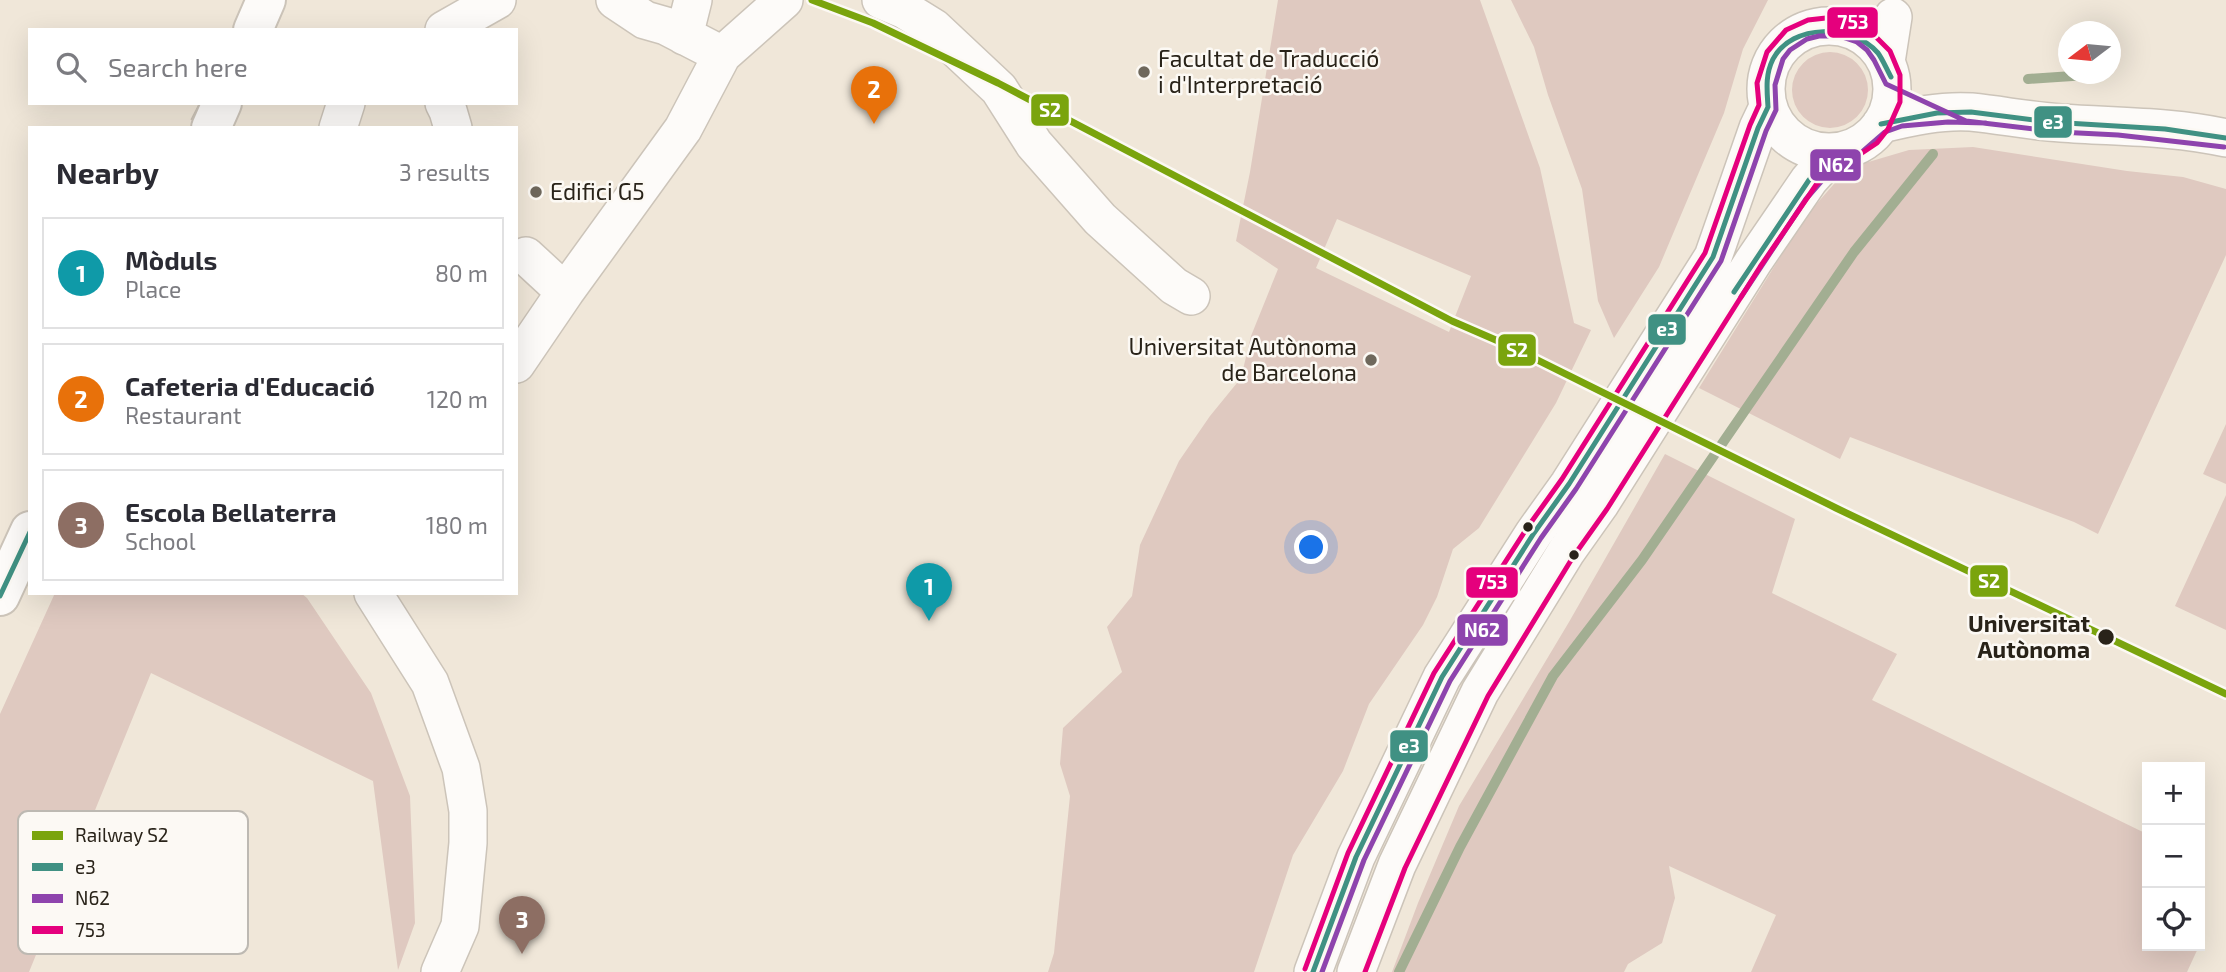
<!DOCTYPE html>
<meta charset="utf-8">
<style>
body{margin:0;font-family:"Exo 2",sans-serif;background:#f2f2f3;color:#2b2b33}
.controls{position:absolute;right:21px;bottom:21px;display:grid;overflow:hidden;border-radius:0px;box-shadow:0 7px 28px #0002}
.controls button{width:63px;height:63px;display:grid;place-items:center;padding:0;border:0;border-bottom:2px solid #e1e1e2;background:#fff;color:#2b2b33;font:35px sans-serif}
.compass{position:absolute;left:2058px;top:21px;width:63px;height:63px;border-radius:50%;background:#fff;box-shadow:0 7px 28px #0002;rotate:254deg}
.you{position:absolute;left:1312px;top:548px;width:24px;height:24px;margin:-18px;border:5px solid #fff;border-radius:50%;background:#1a73e8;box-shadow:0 0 0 10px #1a73e833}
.badge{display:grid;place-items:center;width:46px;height:46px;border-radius:50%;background:#6f685c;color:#fff;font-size:23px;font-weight:700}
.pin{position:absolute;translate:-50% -58px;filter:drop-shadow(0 2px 4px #0008)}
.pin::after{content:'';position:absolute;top:37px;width:24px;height:21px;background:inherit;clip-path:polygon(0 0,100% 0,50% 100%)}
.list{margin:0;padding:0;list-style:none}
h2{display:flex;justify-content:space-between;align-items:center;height:91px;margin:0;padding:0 28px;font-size:30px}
h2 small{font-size:23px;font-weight:400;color:#7c7c81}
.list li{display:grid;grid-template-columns:46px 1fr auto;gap:21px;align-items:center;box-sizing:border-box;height:112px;margin:0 14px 14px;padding:0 14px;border:2px solid #e1e1e2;border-radius:0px}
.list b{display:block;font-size:26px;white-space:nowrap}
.list p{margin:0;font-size:23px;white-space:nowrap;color:#7c7c81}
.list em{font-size:23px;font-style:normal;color:#7c7c81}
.icon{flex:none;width:38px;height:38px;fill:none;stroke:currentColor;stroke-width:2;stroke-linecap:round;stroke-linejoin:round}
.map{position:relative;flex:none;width:2226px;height:972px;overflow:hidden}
.search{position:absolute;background:#fff;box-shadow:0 7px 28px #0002;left:28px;top:28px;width:490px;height:77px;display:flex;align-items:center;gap:18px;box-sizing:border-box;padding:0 24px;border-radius:0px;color:#7c7c81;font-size:26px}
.panel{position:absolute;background:#fff;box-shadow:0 7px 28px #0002;left:28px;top:126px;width:490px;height:469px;border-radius:0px}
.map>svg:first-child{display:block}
.green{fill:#dfc9c0;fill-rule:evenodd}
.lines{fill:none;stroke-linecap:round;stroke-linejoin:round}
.stream{stroke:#a2ae92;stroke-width:10}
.street-tunnel{stroke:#c8c0b3;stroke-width:37;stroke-dasharray:37 18;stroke-linecap:butt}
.street-casing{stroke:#ccc4b9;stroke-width:40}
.secondary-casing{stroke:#ccc4b9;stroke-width:42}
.street{stroke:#fdfbf9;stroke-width:37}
.secondary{stroke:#fdfbf9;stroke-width:38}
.bus-1-casing{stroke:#fcf9f4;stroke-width:10}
.bus-2-casing{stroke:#fcf9f4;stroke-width:10}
.bus-3-casing{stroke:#fcf9f4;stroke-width:10}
.bus-1{stroke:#409183;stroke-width:5}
.bus-2{stroke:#8e44ad;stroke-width:5}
.bus-3{stroke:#e5007d;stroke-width:5}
.rail-1-casing{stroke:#fcf9f4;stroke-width:12}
.rail-1{stroke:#7aa40d;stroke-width:7}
.poi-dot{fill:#6f685c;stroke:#fcf9f4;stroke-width:2.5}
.bus-dot{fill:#292319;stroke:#fcf9f4;stroke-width:2.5}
.labels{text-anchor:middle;stroke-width:5;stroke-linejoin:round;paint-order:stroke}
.poi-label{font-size:23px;fill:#292319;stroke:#fcf9f4;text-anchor:start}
.stop-label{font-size:23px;font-weight:bold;fill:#292319;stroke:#fcf9f4;text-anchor:end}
.key{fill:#fcf9f4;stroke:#bdb9b2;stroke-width:2}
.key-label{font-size:19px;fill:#292319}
.line-badge{stroke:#fcf9f4;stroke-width:2.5}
.badge-label{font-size:19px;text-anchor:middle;font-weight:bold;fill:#fff}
</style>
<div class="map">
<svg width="2226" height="972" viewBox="0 0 2226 972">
<rect width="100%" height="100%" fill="#f0e7d9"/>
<path class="green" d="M 1278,0 L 1480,0 L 1540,168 L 1574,323 L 1591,330 L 1556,403 L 1479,528 L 1453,549 L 1437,597 L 1423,625 L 1369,704 L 1343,771 L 1293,855 L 1254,972 L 1048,972 L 1054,953 L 1070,796 L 1060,764 L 1063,728 L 1122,672 L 1107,627 L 1132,596 L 1140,545 L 1179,461 L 1210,416 L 1241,378 L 1251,336 L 1278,269 L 1236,241 L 1250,172 ZM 1337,219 L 1471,276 L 1449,332 L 1316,268 Z
M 1511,0 L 1768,0 L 1743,49 L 1724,113 L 1659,267 L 1614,338 L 1598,301 L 1582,189 L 1548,95 L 1534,47 Z
M1792 90a38 38 0 1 1 76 0a38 38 0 1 1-76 0Z
M 1973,147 L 2127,171 L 2183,177 L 2226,189 L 2226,255 L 2098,534 L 2074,522 L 1850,437 L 1840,459 L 1699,388 L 1805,217 L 1848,168 L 1909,150 Z
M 2226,424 L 2226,484 L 2203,474 Z
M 1665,454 L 1795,519 L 1772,593 L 1897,654 L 1872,700 L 2147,834 L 2147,946 L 2199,946 L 2187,972 L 1751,972 L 1776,915 L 1669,866 L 1675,898 L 1662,943 L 1628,964 L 1624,972 L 1392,972 L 1418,903 L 1459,806 L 1569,622 Z
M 2226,495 L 2226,630 L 2175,606 Z
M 55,593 L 301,593 L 307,598 L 371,693 L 410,796 L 415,923 L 398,970 L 373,781 L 151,673 L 29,972 L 0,972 L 0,714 Z"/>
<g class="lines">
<path class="stream" d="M 2028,79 L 2102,74
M 1399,972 L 1460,847 L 1553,676 L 1642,560 L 1854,252 L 1933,154"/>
<path class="street-tunnel" d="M 199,103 L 247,128"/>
<defs>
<path id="street" d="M 615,0 L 645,20 L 666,26 L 722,55
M 881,0 L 905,10 L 934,28 L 999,89 L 1034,144 L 1100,219 L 1174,286 L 1191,296
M1766 89a63 63 0 1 1 126 0a63 63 0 1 1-126 0Z
M 444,30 L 497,0
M 684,36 L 693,0
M 1886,62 L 1893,17
M 444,103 L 448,111 L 453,128
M 1881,124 C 1910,117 1941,110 1971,112 C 2001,115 2031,121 2061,123 C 2116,127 2172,126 2226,138
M 338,128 L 346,103
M 526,256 L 565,292
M 516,364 L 565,292 L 683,129 L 722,55 L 784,0
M 373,593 L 430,683 L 461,768 L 468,811 L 468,843 L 460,926 L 440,972
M 1313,972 L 1356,857 L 1442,677 L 1534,533 L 1569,484 L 1713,257 L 1758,128 L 1768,107
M 1356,972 L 1397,865 L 1480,692 L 1566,552 L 1600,504 L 1753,262 L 1809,180 L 1834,152"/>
<path id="secondary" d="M 253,30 L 266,0
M 211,128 L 222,103
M 0,596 L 30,531"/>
</defs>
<use href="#street" class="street-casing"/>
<use href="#secondary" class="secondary-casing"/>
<use href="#street" class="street"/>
<use href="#secondary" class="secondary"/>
<defs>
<path id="bus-1" d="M 1768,107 C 1767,90 1765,75 1773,59 C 1792,23 1853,24 1878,53 C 1883,60 1887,70 1891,77
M 1881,124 L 1937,113 L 1971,112 L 2050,122 L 2165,129 L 2226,138
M 1734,292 L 1809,180 L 1834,152
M 0,596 L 30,532
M 1313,972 L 1356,857 L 1442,677 L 1534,533 L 1569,484 L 1713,257 L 1758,128 L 1768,107"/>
<path id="bus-2" d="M 1741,297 L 1806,199 L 1840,160 L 1862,152 L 1885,132 L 1902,126 L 1948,122 L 1986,123
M 1322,972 L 1364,860 L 1450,681 L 1541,538 L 1576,489 L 1721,261 L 1766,131 L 1776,110 L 1775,85 L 1783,59 L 1790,50 L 1807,39 L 1819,36 L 1839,36 L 1857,42 L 1867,50 L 1874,60 L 1886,84 L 1966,121 L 2059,132 L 2118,135 L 2224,147"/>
<path id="bus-3" d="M 1305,969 L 1348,853 L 1434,673 L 1527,528 L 1562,479 L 1705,253 L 1750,125 L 1759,105 L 1757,83 L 1767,52 L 1786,30 L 1808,20 L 1835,17 L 1866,27 L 1890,51 L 1900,75 L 1900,102 L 1888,129 L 1877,143 L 1862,153 L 1839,160 L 1816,185 L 1760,267 L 1607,509 L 1573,557 L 1488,696 L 1405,868 L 1365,972"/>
</defs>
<use href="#bus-1" class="bus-1-casing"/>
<use href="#bus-2" class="bus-2-casing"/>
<use href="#bus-3" class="bus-3-casing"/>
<use href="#bus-1" class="bus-1"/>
<use href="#bus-2" class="bus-2"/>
<use href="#bus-3" class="bus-3"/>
<defs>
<path id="rail-1" d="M 812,0 L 873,23 L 998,83 L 1452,321 L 1505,344 L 1836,508 L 2226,694"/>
</defs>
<use href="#rail-1" class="rail-1-casing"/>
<use href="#rail-1" class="rail-1"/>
</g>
<g class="poi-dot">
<circle cx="1144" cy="72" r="7"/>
<circle cx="536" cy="192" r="7"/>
<circle cx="1371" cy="360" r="7"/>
</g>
<g class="bus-dot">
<circle cx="1528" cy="527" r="6"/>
<circle cx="1574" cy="555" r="6"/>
<circle cx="2106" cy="637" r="9"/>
</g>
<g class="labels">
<g class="poi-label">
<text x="1158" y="67">Facultat de Traducció<tspan x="1158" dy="26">i d'Interpretació</tspan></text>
<text x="550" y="200">Edifici G5</text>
<text x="1357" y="355" text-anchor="end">Universitat Autònoma<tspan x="1357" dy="26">de Barcelona</tspan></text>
</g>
<g class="stop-label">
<text x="2090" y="632">Universitat<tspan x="2090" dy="26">Autònoma</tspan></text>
</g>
</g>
<rect x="18" y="811" width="230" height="143" rx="10" class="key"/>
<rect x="32" y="831" width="31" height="9" fill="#7aa40d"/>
<rect x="32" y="863" width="31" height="8" fill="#409183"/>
<rect x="32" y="894" width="31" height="9" fill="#8e44ad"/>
<rect x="32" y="926" width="31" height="8" fill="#e5007d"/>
<g class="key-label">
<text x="75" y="842">Railway S2</text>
<text x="75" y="874">e3</text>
<text x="75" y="905">N62</text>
<text x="75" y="937">753</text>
</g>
<g class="line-badge">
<rect x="1826" y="6" width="53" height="33" rx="7" fill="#e5007d"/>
<rect x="1030" y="93" width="40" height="34" rx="7" fill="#7aa40d"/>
<rect x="2033" y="105" width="40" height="34" rx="7" fill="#409183"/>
<rect x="1809" y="148" width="53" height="34" rx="7" fill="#8e44ad"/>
<rect x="1647" y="313" width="40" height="33" rx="7" fill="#409183"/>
<rect x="1497" y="333" width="40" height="34" rx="7" fill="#7aa40d"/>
<rect x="1969" y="564" width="40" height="34" rx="7" fill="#7aa40d"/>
<rect x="1465" y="566" width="54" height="33" rx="7" fill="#e5007d"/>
<rect x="1456" y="613" width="53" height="34" rx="7" fill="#8e44ad"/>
<rect x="1389" y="729" width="40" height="34" rx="7" fill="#409183"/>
</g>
<g class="badge-label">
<text x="1853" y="29">753</text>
<text x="1050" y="117">S2</text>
<text x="2053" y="129">e3</text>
<text x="1836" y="172">N62</text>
<text x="1667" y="336">e3</text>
<text x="1517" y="357">S2</text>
<text x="1989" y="588">S2</text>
<text x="1492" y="589">753</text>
<text x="1482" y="637">N62</text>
<text x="1409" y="753">e3</text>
</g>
</svg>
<div class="controls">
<button>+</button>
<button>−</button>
<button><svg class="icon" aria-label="locate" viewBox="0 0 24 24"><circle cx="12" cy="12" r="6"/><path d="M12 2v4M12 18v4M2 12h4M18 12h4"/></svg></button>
</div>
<svg class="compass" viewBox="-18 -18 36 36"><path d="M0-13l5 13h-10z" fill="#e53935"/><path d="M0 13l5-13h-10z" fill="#7c7c81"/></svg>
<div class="you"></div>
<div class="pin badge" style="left:929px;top:621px;background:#0f9aa8">1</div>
<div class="pin badge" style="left:874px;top:124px;background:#e8710a">2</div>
<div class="pin badge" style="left:522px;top:954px;background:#8d6e63">3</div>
<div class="search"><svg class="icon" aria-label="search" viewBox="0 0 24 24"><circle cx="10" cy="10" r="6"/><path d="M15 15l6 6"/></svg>Search here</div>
<section class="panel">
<h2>Nearby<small>3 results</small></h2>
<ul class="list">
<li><span class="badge" style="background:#0f9aa8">1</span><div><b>Mòduls</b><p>Place</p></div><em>80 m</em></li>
<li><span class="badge" style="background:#e8710a">2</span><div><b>Cafeteria d'Educació</b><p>Restaurant</p></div><em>120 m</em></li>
<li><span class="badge" style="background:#8d6e63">3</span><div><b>Escola Bellaterra</b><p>School</p></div><em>180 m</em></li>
</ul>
</section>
</div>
